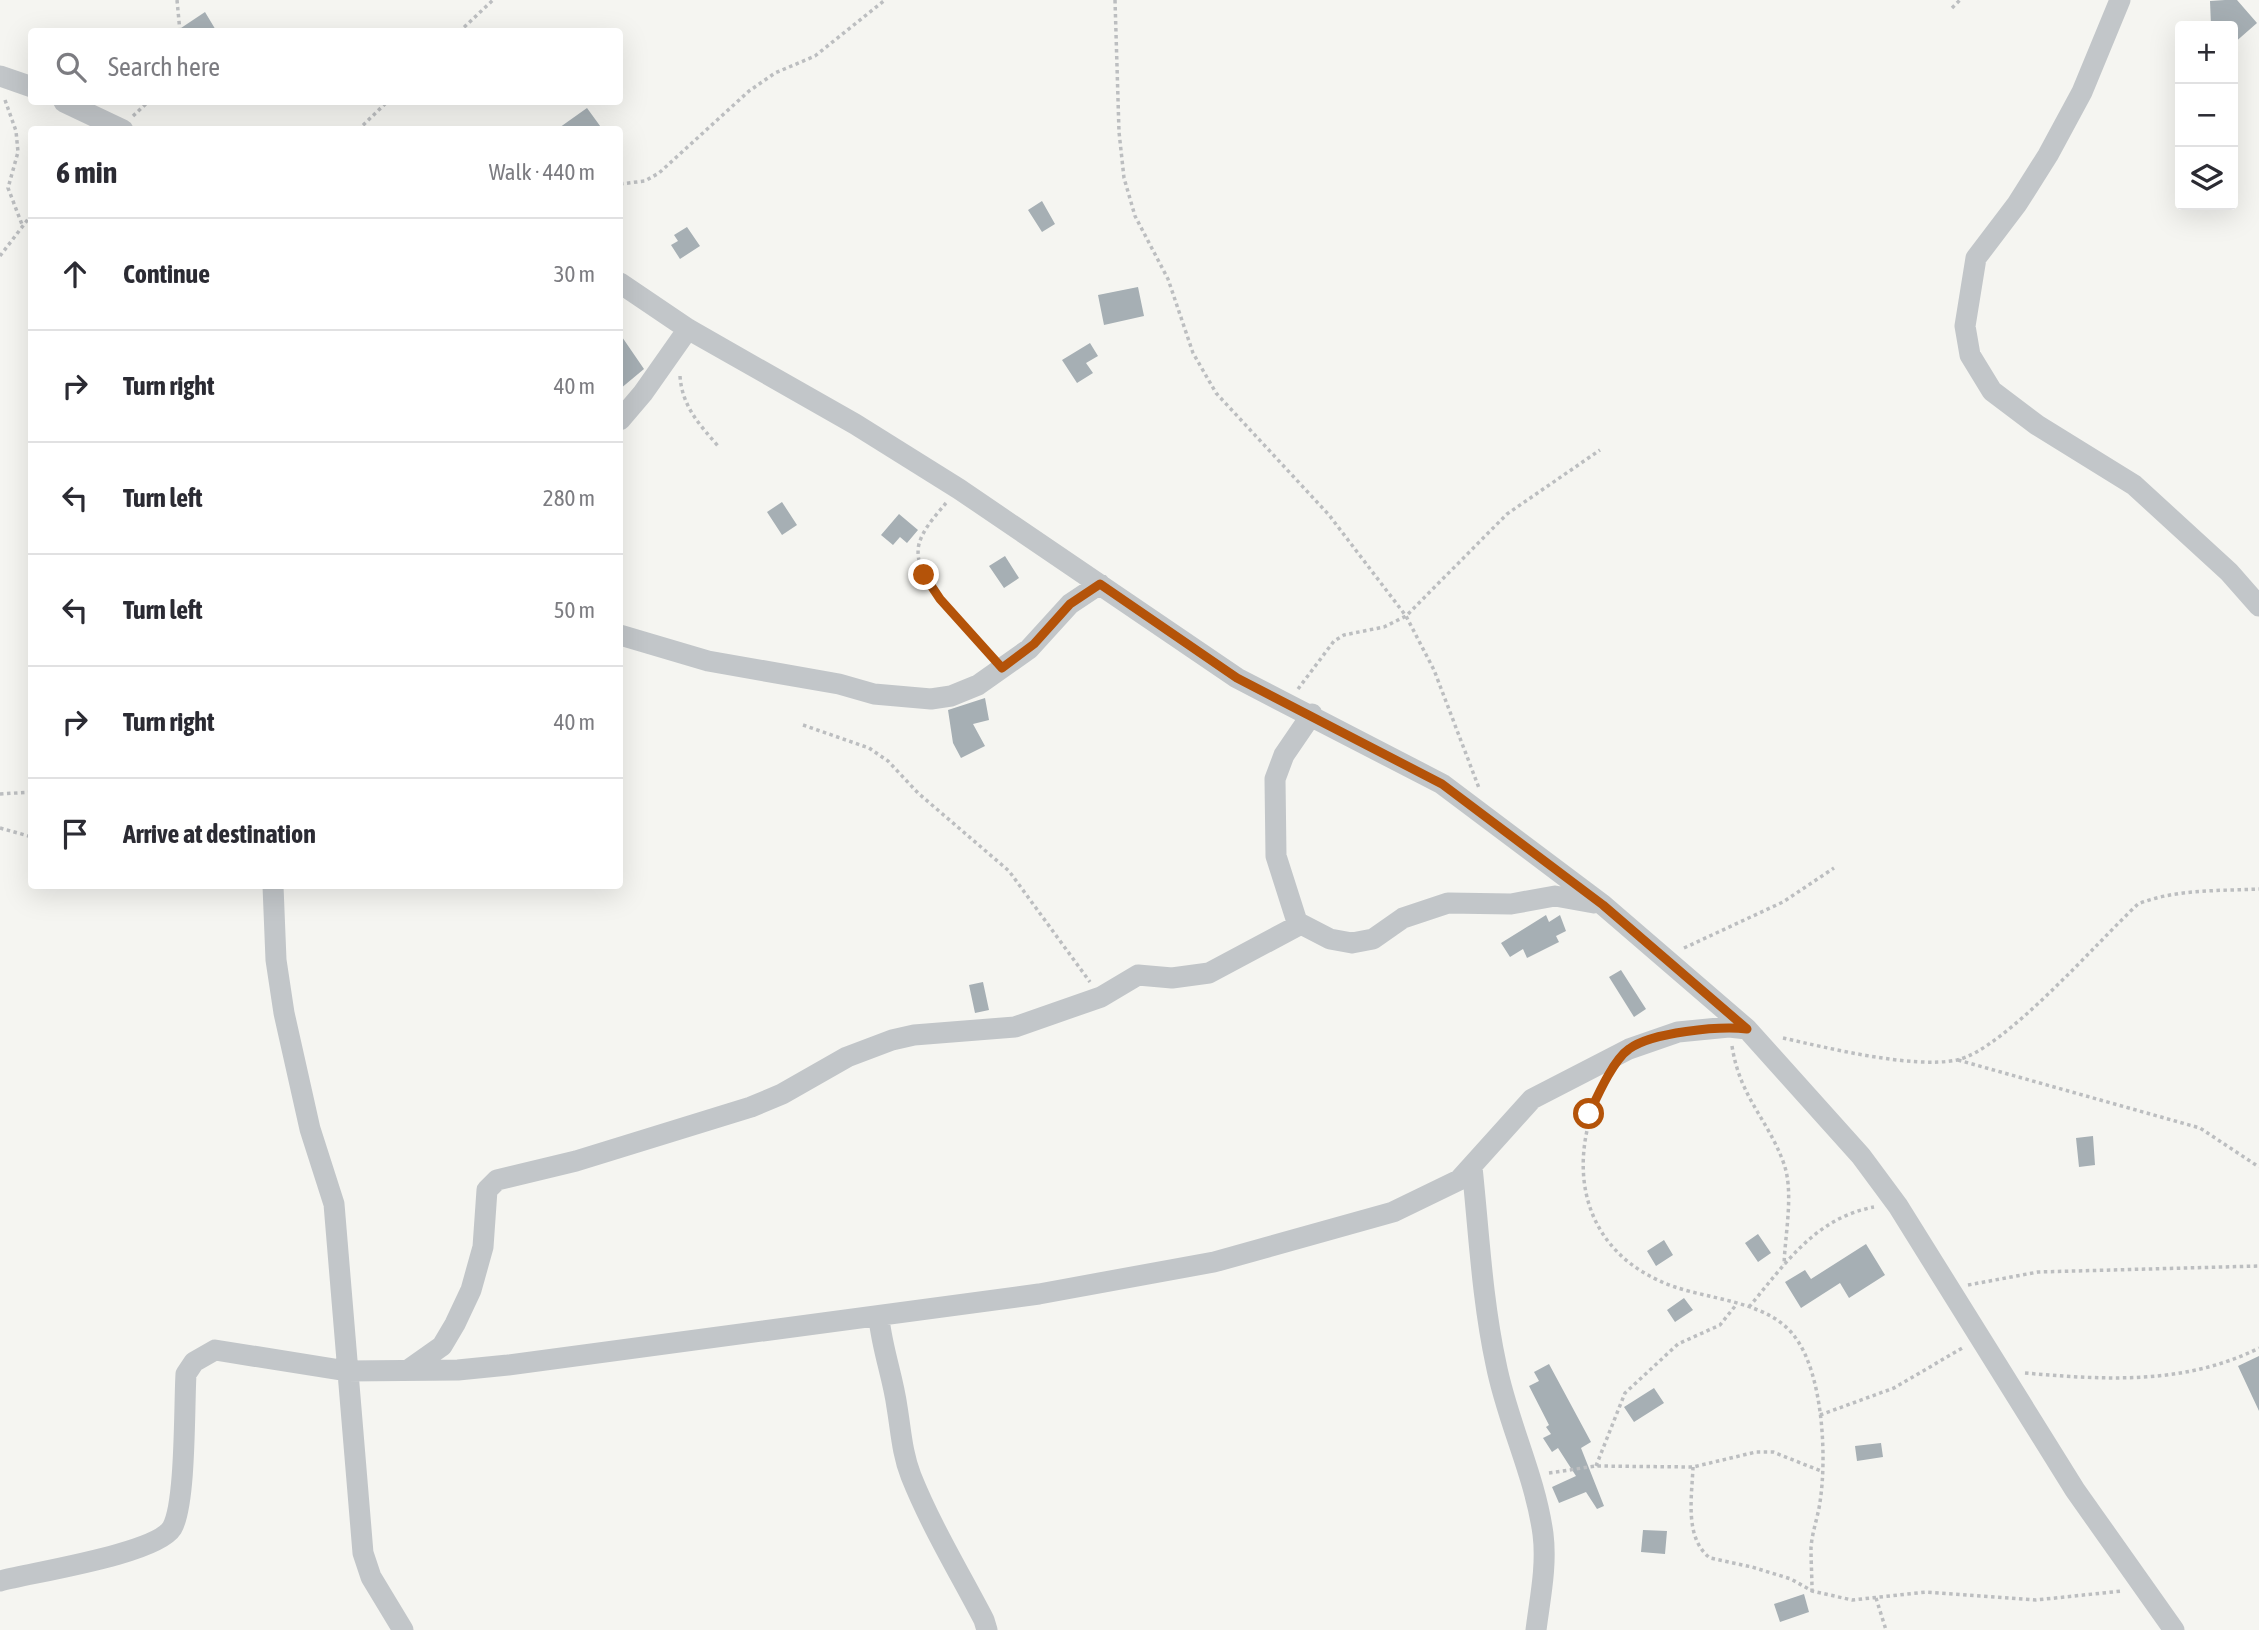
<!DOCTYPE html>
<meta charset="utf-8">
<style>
body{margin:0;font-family:"Asap Condensed",sans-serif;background:#f2f2f3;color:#2b2b33}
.controls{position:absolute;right:21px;top:21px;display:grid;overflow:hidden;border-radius:7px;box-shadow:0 7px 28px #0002}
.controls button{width:63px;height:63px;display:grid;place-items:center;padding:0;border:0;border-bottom:2px solid #e1e1e2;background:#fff;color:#2b2b33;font:35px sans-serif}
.stop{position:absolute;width:21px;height:21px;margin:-16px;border:5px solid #b45309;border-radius:50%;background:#fff}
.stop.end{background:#b45309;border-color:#fff;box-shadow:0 2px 7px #0008}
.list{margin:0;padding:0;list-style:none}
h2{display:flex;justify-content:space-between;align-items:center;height:91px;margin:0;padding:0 28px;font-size:30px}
h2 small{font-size:23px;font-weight:400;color:#7c7c81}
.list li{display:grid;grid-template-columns:46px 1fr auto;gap:21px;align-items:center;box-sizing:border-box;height:112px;padding:0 28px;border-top:2px solid #e1e1e2}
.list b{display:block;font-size:26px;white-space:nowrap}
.list em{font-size:23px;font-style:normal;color:#7c7c81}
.icon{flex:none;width:38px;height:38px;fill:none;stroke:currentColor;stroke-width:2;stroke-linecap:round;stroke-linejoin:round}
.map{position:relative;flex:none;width:2259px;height:1630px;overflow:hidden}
.search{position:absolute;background:#fff;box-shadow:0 7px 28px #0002;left:28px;top:28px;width:595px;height:77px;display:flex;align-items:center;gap:18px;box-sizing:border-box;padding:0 24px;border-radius:7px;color:#7c7c81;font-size:26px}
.panel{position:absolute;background:#fff;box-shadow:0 7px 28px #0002;left:28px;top:126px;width:595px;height:763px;border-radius:7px}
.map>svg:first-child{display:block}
.building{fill:#a6afb4}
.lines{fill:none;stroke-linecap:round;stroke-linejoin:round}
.path{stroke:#bcbec0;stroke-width:3.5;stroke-dasharray:3.5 3.5;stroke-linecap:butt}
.minor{stroke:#c2c6c9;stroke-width:21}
.route{stroke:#b45309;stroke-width:9}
</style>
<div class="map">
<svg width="2259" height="1630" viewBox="0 0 2259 1630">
<rect width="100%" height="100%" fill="#f5f5f1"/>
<path class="building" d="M 2225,0 L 2237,0 L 2257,23 L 2233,44 L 2233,24 L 2211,25 L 2210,1 Z
M 205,12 L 217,32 L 175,32 Z
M 587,108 L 603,130 L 556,130 Z
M 1042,201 L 1055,224 L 1042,232 L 1028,210 Z
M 687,227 L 700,246 L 680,259 L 671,245 L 678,241 L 674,235 Z
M 1138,287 L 1144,316 L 1104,325 L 1098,295 Z
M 620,334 L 644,369 L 620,389 Z
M 1090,343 L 1098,356 L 1086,363 L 1093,373 L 1077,383 L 1062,360 Z
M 782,502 L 797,525 L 782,535 L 767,512 Z
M 899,514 L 918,530 L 907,543 L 900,537 L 893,545 L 881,535 Z
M 1005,556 L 1019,578 L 1004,588 L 989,566 Z
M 985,698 L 989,720 L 973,724 L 985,746 L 961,758 L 953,743 L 948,710 Z
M 1546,915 L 1549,922 L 1560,915 L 1566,931 L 1556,936 L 1559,942 L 1527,958 L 1523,949 L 1510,957 L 1501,943 Z
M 1621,970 L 1646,1009 L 1634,1017 L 1609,977 Z
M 983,982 L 989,1010 L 975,1013 L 969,985 Z
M 2093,1136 L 2095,1165 L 2079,1167 L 2076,1138 Z
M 1758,1234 L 1771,1253 L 1758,1262 L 1745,1243 Z
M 1664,1240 L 1673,1255 L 1656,1266 L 1647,1251 Z
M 1866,1244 L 1885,1275 L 1849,1298 L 1840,1283 L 1801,1308 L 1785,1282 L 1805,1270 L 1811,1279 Z
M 1684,1298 L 1693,1310 L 1675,1322 L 1667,1310 Z
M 2259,1356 L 2259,1411 L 2238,1366 Z
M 1549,1364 L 1591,1442 L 1581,1448 L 1604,1506 L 1597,1509 L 1586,1492 L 1559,1503 L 1552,1487 L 1576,1476 L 1558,1448 L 1552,1452 L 1543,1438 L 1551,1434 L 1546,1427 L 1549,1425 L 1529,1386 L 1539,1381 L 1534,1372 Z
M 1654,1388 L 1664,1403 L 1634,1422 L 1624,1407 Z
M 1881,1443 L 1883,1457 L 1857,1461 L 1855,1446 Z
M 1643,1530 L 1667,1531 L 1665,1554 L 1641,1552 Z
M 1804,1594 L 1809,1612 L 1780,1622 L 1774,1604 Z"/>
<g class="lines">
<path class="path" d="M 177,0 L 180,32
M 1115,0 L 1119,132 L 1124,178 L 1135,216 L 1168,279 L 1193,353 L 1216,393 L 1329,515 L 1406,616 L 1434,670 L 1479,788
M 1952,8 L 1960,0
M 459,32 L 493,0
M 5,100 L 16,131 L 18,152 L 8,188 L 23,227
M 133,116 L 148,102
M 358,130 L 387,102
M 620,184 L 645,181 L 659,173 L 749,91 L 775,73 L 815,56 L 885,0
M 0,256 L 32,214
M 680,376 C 682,406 699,424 718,446
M 946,503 C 936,515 923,529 919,544 C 910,580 968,630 990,655
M 1298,689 L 1334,641 L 1344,635 L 1384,627 L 1406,616 L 1507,514 L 1600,450
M 803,725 L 869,748 L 888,761 L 918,793 L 1009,871 L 1090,982
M 0,794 L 32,792
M 0,828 L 32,837
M 1684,948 L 1783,902 L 1834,868
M 1783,1038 C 1828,1048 1912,1069 1957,1060 C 2005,1049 2098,941 2138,904 C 2175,889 2219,891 2259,889
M 1732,1046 C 1740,1098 1768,1119 1784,1164 C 1794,1193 1785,1234 1784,1265
M 1958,1060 L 2200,1128 L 2259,1167
M 1603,1085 C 1563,1167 1582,1255 1675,1287 C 1713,1300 1770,1302 1795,1337 C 1823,1374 1827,1457 1820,1502 C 1818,1517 1812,1532 1811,1548 C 1811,1562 1812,1577 1812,1591
M 1968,1285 L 2038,1272 L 2259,1266
M 1749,1307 C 1785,1264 1815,1218 1874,1207
M 2025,1373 C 2105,1380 2185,1385 2259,1348
M 1820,1415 L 1894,1388 L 1964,1347
M 1596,1466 L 1625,1393 L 1678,1344 L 1720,1325 L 1736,1305
M 1693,1467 C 1692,1496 1684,1538 1710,1558 L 1752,1567 L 1791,1579 L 1812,1591 L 1852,1600 L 1926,1592 L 2036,1600 L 2122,1591
M 1549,1473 L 1596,1466 L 1693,1467 L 1756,1452 L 1773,1452 L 1821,1471
M 1876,1598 L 1886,1630"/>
<path class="minor" d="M 2120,0 L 2082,92 L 2048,155 L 2017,204 L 1976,258 L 1965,326 L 1970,355 L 1992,391 L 2037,425 L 2134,485 L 2229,572 L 2259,606
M 0,76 L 32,87
M 64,102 L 123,130
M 620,283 L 688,329 L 855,424 L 959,489 L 1237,678 L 1442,784 L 1603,905 L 1747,1029 L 1861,1156 L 1898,1206 L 2075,1490 L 2174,1630
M 620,420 L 643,393 L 688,329
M 620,635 L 708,661 L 839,684 L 874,694 L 931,699 L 951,696 L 978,685 L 1029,649 L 1070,604 L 1100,584
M 273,886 L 276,960 L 284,1013 L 310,1129 L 334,1204 L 363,1553 L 371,1577 L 403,1630
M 1298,925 L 1276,856 L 1275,779 L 1284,755 L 1312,714
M 1472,1167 C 1479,1233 1482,1299 1496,1364 C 1507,1421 1535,1475 1543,1534 C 1547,1566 1540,1598 1536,1630
M 879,1318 C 882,1349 893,1377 897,1407 C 901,1431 902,1453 911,1476 C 931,1526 959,1572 984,1620 L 987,1630
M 408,1370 L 442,1346 L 455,1324 L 471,1290 L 483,1247 L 487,1190 L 497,1180 L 576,1161 L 751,1107 L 782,1094 L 847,1057 L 892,1040 L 914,1035 L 1015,1027 L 1101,997 L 1138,975 L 1172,978 L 1209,973 L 1301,924 L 1330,939 L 1352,943 L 1373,939 L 1403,918 L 1448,903 L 1511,904 L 1555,896 L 1594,903
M 0,1581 C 34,1572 156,1554 172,1528 C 186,1504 184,1407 186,1374 L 194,1362 L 215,1350 L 347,1371 L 458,1370 L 508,1365 L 1039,1294 L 1214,1262 L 1393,1212 L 1459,1180 L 1532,1099 L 1629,1049 L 1678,1032 L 1729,1027 L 1747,1029"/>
</g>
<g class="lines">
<path class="route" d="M 924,575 L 940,599 L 1002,668 L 1034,644 L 1070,604 L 1100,584 L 1237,678 L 1442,784 L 1603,905 L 1747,1029 C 1719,1026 1652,1032 1629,1049 C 1613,1060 1597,1097 1589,1114"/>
</g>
</svg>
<div class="controls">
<button>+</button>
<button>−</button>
<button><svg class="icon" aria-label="layers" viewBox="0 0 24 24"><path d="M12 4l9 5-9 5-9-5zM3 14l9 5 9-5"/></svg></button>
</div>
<div class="stop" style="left:1589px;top:1114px"></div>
<div class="stop end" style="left:924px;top:575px"></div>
<div class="search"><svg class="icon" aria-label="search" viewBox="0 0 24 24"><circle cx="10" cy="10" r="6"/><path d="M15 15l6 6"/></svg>Search here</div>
<section class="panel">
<h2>6 min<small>Walk · 440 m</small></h2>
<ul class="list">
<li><svg class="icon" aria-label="ahead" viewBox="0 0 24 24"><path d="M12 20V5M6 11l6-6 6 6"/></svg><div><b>Continue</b></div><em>30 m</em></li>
<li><svg class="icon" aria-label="right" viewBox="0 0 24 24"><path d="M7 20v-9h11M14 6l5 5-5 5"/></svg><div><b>Turn right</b></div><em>40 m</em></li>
<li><svg class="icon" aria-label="left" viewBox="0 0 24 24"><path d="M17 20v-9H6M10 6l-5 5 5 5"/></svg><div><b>Turn left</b></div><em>280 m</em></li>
<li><svg class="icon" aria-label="left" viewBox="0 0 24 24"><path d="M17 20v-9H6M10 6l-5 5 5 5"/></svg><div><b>Turn left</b></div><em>50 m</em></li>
<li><svg class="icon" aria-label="right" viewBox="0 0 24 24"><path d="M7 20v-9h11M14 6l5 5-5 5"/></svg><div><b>Turn right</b></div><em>40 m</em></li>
<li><svg class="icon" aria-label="arrive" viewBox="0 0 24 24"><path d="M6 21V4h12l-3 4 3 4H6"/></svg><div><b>Arrive at destination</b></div></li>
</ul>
</section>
</div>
